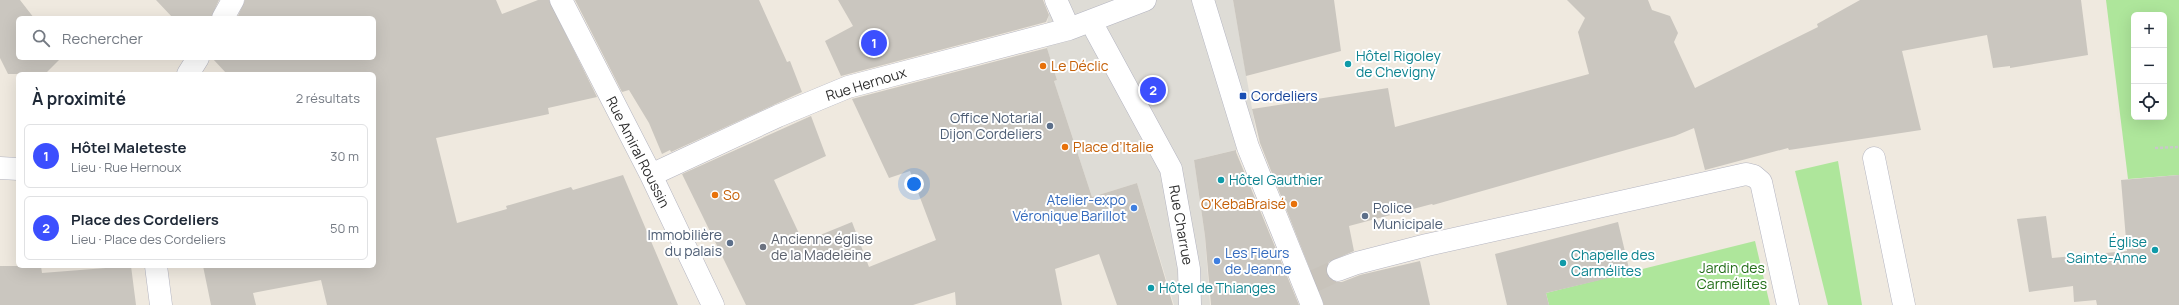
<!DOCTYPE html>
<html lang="fr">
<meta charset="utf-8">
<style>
body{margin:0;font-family:Manrope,sans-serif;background:#f6f6f7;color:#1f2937}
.controls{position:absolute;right:12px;top:12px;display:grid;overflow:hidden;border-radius:6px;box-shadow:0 4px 16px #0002}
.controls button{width:36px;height:36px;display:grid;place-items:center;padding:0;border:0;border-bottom:1px solid #e0e1e3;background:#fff;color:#1f2937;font:20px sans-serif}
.you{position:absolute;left:914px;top:184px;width:14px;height:14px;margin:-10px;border:3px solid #fff;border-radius:50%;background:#1a73e8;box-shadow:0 0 0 6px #1a73e833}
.badge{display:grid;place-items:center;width:26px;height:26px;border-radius:50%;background:#3c4ffe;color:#fff;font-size:13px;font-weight:700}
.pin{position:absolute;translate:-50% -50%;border:2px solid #fff;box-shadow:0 1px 4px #0006}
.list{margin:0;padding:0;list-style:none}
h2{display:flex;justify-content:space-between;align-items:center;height:52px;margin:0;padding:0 16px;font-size:17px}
h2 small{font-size:13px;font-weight:400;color:#747a83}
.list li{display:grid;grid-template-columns:26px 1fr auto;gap:12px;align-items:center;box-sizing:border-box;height:64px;margin:0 8px 8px;padding:0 8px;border:1px solid #e0e1e3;border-radius:6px}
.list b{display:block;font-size:15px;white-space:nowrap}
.list p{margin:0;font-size:13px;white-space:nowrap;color:#747a83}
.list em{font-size:13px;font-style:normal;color:#747a83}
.icon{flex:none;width:22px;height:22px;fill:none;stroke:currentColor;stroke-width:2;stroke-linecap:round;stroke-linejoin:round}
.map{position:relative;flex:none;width:2179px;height:305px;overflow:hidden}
.search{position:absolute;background:#fff;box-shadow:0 4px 16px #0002;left:16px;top:16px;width:360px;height:44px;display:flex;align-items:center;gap:10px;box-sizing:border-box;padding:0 14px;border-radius:6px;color:#747a83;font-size:15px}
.panel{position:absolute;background:#fff;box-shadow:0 4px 16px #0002;left:16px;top:72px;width:360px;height:196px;border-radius:6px}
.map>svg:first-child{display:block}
.green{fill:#aee69b;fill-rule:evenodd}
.plaza{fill:#dedcd6}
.building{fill:#cac6bf}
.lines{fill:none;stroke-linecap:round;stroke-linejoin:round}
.minor-tunnel{stroke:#c8c3bb;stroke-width:22;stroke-dasharray:22 11;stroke-linecap:butt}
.minor-casing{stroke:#b3b4c0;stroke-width:23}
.path{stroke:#c8c8c8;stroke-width:2.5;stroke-dasharray:3 2;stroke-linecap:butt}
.minor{stroke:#fff;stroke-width:22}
.culture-dot{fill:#0f9aa8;stroke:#fff;stroke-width:1.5}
.food-dot{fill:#e8710a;stroke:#fff;stroke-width:1.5}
.transit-dot{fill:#1a4fb4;stroke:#fff;stroke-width:1.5}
.service-dot{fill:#5c6f8a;stroke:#fff;stroke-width:1.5}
.shop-dot{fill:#3f7fe0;stroke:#fff;stroke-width:1.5}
.worship-dot{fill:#6b7280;stroke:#fff;stroke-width:1.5}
.labels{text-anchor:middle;stroke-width:4;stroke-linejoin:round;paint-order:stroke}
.culture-label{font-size:14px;fill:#0d838f;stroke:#fff;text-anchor:start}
.food-label{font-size:14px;fill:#c56008;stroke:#fff;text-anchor:start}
.street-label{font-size:14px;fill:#2d2d2d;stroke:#fff}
.transit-label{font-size:14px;fill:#164399;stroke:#fff;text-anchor:start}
.service-label{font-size:14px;fill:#4e5e75;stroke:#fff;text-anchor:end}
.shop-label{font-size:14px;fill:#366cbe;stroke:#fff;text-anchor:end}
.worship-label{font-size:14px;fill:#5b616d;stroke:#fff;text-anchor:start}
.park-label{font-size:14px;fill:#236e19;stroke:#fff}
</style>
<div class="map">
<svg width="2179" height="305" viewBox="0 0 2179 305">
<rect width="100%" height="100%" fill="#efe9df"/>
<path class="green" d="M 2106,0 L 2179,0 L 2179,175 L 2128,179 ZM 2134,15 L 2164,15 L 2164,117 L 2134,117 Z
M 1838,161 L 1862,305 L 1828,305 L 1795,171 Z
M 1755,241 L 1770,305 L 1549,305 L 1546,293 Z"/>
<path class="plaza" d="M 1052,0 L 1233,0 L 1257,137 L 1256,145 L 1194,160 L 1205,236 L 1210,305 L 1174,305 L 1137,183 L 1092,197 L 1054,81 L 1057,80 L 1047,48 L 1047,23 Z"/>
<path class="building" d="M 0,0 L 20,0 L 34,18 L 18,18 L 18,58 L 61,58 L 45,74 L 8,74 L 0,58 Z
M 156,0 L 219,0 L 211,18 L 173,18 Z
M 245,0 L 496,0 L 502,14 L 538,0 L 549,0 L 597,97 L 548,108 L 549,114 L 436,138 L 457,223 L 507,209 L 506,206 L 571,187 L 573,190 L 623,175 L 678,305 L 327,305 L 321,280 L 253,293 L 256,305 L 211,305 L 203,266 L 374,266 L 374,74 L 227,74 L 212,58 L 374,58 L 374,18 L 237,18 Z
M 575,0 L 759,0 L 787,62 L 790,61 L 802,92 L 671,152 L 670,150 L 662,154 L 649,123 L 629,90 L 622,92 Z
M 838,0 L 1043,0 L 1049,15 L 1046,22 L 841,76 L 825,41 L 853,26 Z
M 1233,0 L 1334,0 L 1341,51 L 1246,76 Z
M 1567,0 L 1648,0 L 1652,10 L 1670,16 L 1678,33 L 1674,42 L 1695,88 L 1818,27 L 1817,24 L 1860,0 L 2081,0 L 2088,55 L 2010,68 L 2010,66 L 1993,68 L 1987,35 L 1902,51 L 1921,130 L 1789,150 L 1788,148 L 1705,170 L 1694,128 L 1675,136 L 1433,205 L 1432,204 L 1349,226 L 1354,251 L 1329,262 L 1326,268 L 1330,279 L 1336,282 L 1342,282 L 1360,275 L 1420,261 L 1430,305 L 1324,305 L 1260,143 L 1252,109 L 1388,88 L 1395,127 L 1589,74 L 1578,32 L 1585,18 Z
M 1047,48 L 1057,80 L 1054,81 L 1092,197 L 1137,183 L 1173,305 L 1117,305 L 1099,254 L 1055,269 L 1062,305 L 956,305 L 955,292 L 913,305 L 746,305 L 682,174 L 811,116 L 826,156 L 774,180 L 803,242 L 852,222 L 869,267 L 936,240 L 910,171 L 889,178 L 852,99 Z
M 1236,150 L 1236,152 L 1299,305 L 1211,305 L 1205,236 L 1194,160 Z
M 2179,175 L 2179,305 L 2097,305 L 2096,300 L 2074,302 L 2073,286 L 2029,292 L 2017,219 L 2046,216 L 2052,258 L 2127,251 L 2121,180 Z
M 1618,222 L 1630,273 L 1546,293 L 1549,305 L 1507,305 L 1495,254 Z
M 0,266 L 41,266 L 42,273 L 131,266 L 136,305 L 0,305 Z"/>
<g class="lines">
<path class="minor-tunnel" d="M 1312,282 L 1338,270"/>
<defs>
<path id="minor" d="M 561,0 L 651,175 L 713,305
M 1056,0 L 1069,29
M 1203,0 L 1248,147 L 1312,305
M 223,18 L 233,0
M 1092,21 L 1096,31 L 1171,169 L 1189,269 L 1190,305
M 188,74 L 198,58
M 1874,158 L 1904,305
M 0,168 L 18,169
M 651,175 L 778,116 L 848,87 L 1069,29 L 1145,0
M 156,266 L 161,305
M 1338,270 L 1357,263 L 1427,245 L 1746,174 L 1754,176 L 1761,182 L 1788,305"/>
</defs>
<use href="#minor" class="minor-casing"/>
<path class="path" d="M 2155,148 L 2179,147"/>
<use href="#minor" class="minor"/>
</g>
<g class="culture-dot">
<circle cx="1348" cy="64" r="4"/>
<circle cx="1221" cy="180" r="4"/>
<circle cx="2155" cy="250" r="4"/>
<circle cx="1563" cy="263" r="4"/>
<circle cx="1151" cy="288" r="4"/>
</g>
<g class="food-dot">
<circle cx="1043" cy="66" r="4"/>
<circle cx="1065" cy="147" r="4"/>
<circle cx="715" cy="195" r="4"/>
<circle cx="1294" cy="204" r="4"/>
</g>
<rect class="transit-dot" x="1239" y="92" width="8" height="8" rx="2"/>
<g class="service-dot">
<circle cx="1050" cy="126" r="4"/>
<circle cx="1365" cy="216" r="4"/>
<circle cx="730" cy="243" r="4"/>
</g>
<g class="shop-dot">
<circle cx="1134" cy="208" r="4"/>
<circle cx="1217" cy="261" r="4"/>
</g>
<circle class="worship-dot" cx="763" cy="247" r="4"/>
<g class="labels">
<g class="culture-label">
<text x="1356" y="61">Hôtel Rigoley<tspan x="1356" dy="16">de Chevigny</tspan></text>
<text x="1229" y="185">Hôtel Gauthier</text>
<text x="2147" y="247" text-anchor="end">Église<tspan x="2147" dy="16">Sainte-Anne</tspan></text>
<text x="1571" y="260">Chapelle des<tspan x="1571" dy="16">Carmélites</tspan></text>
<text x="1159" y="293">Hôtel de Thianges</text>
</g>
<g class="food-label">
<text x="1051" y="71">Le Déclic</text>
<text x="1073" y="152">Place d’Italie</text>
<text x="723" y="200">So</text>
<text x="1286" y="209" text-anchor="end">O'KebaBraisé</text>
</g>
<g class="street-label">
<text transform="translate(866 84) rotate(-17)" y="5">Rue Hernoux</text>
<text transform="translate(638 152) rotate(63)" y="5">Rue Amiral Roussin</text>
<text transform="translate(1181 225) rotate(80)" y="5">Rue Charrue</text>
</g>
<g class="transit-label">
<text x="1251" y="101">Cordeliers</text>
</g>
<g class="service-label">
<text x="1042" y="123">Office Notarial<tspan x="1042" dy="16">Dijon Cordeliers</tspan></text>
<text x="1373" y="213" text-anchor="start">Police<tspan x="1373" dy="16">Municipale</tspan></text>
<text x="722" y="240">Immobilière<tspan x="722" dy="16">du palais</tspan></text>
</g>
<g class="shop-label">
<text x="1126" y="205">Atelier-expo<tspan x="1126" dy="16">Véronique Barillot</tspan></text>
<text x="1225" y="258" text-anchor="start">Les Fleurs<tspan x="1225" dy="16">de Jeanne</tspan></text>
</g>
<g class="worship-label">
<text x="771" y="244">Ancienne église<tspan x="771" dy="16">de la Madeleine</tspan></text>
</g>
<g class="park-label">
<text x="1732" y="273">Jardin des<tspan x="1732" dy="16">Carmélites</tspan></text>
</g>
</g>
</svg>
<div class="controls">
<button>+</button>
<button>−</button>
<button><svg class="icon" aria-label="locate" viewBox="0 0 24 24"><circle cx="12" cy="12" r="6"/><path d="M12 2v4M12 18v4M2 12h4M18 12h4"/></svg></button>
</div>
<div class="you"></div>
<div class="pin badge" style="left:874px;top:43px">1</div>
<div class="pin badge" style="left:1153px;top:90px">2</div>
<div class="search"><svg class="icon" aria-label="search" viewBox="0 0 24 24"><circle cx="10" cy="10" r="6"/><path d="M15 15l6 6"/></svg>Rechercher</div>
<section class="panel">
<h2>À proximité<small>2 résultats</small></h2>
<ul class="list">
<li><span class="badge">1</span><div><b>Hôtel Maleteste</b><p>Lieu · Rue Hernoux</p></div><em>30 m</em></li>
<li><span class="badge">2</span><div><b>Place des Cordeliers</b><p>Lieu · Place des Cordeliers</p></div><em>50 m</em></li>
</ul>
</section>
</div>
